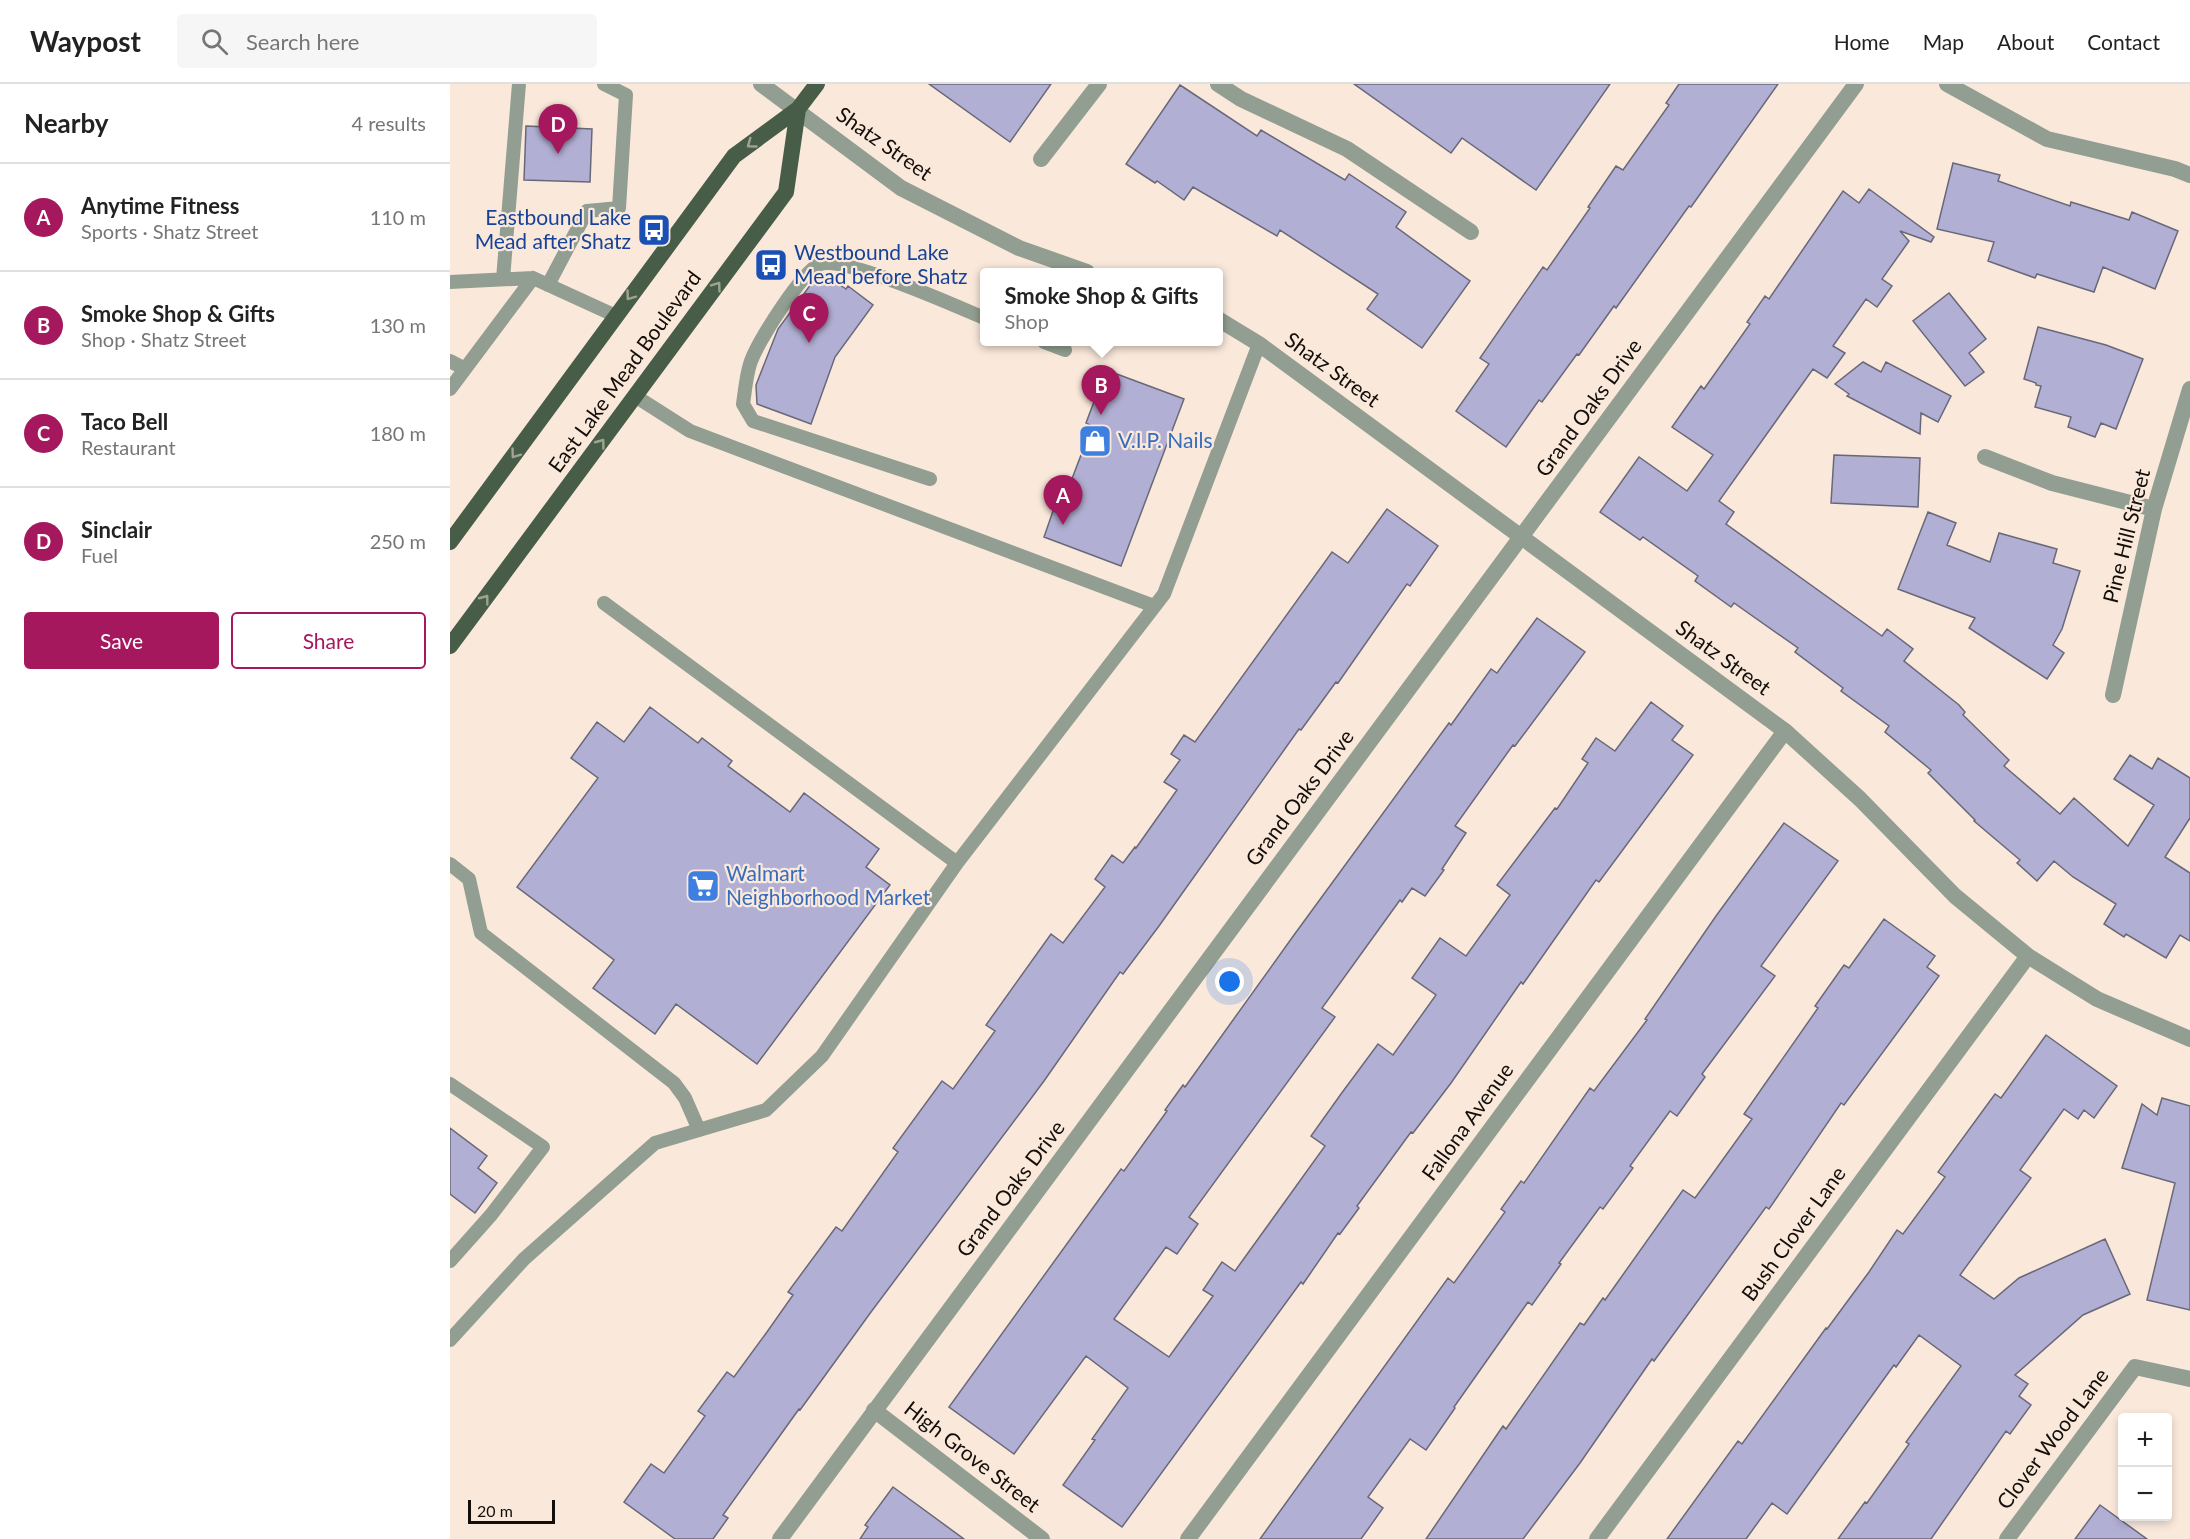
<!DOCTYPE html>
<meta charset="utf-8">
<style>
body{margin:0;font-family:Lato,sans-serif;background:#f6f6f6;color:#222}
.controls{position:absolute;right:18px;bottom:18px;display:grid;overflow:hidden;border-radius:6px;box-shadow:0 3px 9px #0003}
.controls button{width:54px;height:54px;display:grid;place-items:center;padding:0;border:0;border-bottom:2px solid #e0e0e0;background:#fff;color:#222;font:30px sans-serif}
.scale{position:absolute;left:18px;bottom:15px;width:87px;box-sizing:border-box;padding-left:6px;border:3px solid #130e09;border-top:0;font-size:16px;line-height:21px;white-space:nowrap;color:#130e09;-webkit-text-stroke:4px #fae9db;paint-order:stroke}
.you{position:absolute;left:780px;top:898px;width:21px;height:21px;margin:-15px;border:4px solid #fff;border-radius:50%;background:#1a73e8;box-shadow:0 0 0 9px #1a73e833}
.badge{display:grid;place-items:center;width:39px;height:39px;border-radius:50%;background:#a5185d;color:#fff;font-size:20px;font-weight:700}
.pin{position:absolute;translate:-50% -50px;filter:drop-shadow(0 2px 3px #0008)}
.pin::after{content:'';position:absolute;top:32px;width:21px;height:18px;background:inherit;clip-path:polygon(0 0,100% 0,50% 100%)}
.popup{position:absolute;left:530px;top:184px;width:243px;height:78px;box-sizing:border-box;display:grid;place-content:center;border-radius:6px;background:#fff;filter:drop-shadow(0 2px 4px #0005);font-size:20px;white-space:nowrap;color:#767676}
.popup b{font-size:22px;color:#222}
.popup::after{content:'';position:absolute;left:50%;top:100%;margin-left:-12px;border:12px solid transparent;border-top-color:#fff}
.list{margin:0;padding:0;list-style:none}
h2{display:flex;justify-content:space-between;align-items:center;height:78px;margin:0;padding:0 24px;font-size:26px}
h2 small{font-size:20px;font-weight:400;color:#767676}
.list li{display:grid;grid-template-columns:39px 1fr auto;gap:18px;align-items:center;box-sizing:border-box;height:108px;padding:0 24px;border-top:2px solid #e0e0e0}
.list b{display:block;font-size:22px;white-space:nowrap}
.list p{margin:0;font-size:20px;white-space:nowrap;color:#767676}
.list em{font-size:20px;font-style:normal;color:#767676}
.actions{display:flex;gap:12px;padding:18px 24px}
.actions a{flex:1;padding:14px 0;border:2px solid #a5185d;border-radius:6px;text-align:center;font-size:21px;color:#a5185d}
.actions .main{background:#a5185d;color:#fff}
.icon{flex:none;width:33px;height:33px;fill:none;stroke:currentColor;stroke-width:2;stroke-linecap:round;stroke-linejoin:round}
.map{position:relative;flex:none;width:1740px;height:1455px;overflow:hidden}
header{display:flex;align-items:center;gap:36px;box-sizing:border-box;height:84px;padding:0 30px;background:#fff;border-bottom:2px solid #e0e0e0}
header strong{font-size:28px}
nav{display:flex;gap:33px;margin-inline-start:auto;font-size:21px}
.search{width:420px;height:54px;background:#f6f6f6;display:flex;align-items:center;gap:15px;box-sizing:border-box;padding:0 21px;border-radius:6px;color:#767676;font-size:22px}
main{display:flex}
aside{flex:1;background:#fff}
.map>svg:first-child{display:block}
.building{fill:#b2afd4;stroke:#696879;stroke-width:1.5}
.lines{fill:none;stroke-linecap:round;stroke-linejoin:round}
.service{stroke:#919e91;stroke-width:14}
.minor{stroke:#919e91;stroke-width:16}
.primary{stroke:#475d47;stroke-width:16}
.oneway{stroke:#a0a391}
.labels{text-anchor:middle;stroke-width:4.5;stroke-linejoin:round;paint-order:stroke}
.street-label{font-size:21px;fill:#130e09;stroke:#fae9db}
.transit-label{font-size:21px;fill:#164399;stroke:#fae9db;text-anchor:end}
.shop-label{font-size:21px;fill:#366cbe;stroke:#fae9db;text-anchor:start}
</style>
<header>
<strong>Waypost</strong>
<div class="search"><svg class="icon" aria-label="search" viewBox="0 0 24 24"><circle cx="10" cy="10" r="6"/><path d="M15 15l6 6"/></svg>Search here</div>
<nav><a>Home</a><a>Map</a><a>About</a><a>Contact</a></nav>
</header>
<main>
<aside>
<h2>Nearby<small>4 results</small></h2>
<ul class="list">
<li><span class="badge">A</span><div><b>Anytime Fitness</b><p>Sports · Shatz Street</p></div><em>110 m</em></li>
<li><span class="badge">B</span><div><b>Smoke Shop &amp; Gifts</b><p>Shop · Shatz Street</p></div><em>130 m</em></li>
<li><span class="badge">C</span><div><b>Taco Bell</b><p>Restaurant</p></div><em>180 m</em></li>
<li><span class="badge">D</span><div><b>Sinclair</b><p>Fuel</p></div><em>250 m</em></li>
</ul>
<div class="actions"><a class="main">Save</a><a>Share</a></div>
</aside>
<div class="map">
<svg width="1740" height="1455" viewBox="0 0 1740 1455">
<rect width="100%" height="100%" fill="#fae9db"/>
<path class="building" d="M 479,0 L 601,0 L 560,58 Z
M 904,0 L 1160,0 L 1086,106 L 1012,54 L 1001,69 Z
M 1229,0 L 1328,0 L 1241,123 L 1239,122 L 1166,224 L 1164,222 L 1129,271 L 1127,270 L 1092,318 L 1089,316 L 1056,363 L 1006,327 L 1039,280 L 1030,274 L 1093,183 L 1097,186 L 1140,124 L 1138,123 L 1166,82 L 1173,86 L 1219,21 L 1216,19 Z
M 730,1 L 807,52 L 811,46 L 895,96 L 899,90 L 956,128 L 946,143 L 1020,197 L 972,264 L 917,225 L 928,210 L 830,146 L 827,152 L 743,103 L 734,116 L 707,97 L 705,99 L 676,80 Z
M 76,42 L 142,45 L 140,98 L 74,96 Z
M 1503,79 L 1550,91 L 1548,97 L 1620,122 L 1621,118 L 1679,136 L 1682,128 L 1728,147 L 1705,205 L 1653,183 L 1644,208 L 1587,190 L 1585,194 L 1538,177 L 1544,158 L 1487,145 Z
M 1419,105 L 1484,153 L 1481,158 L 1450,147 L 1459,157 L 1432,195 L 1442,202 L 1427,223 L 1416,215 L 1383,262 L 1395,269 L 1377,294 L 1363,285 L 1269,417 L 1284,428 L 1276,440 L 1432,552 L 1437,545 L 1463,565 L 1454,577 L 1509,621 L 1515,628 L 1513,631 L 1559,676 L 1554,682 L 1610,730 L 1624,714 L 1678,762 L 1704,721 L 1664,695 L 1680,671 L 1702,685 L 1708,674 L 1740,694 L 1740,734 L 1715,773 L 1740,789 L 1740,857 L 1730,851 L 1716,874 L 1676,850 L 1674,853 L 1654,840 L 1666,820 L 1623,793 L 1604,777 L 1587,797 L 1567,779 L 1570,776 L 1524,737 L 1525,736 L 1478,689 L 1481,686 L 1435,648 L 1439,642 L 1391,607 L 1393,604 L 1345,568 L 1348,564 L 1284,519 L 1281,523 L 1245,497 L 1248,492 L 1193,453 L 1190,456 L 1150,428 L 1189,373 L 1237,407 L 1263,371 L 1222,343 L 1251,302 L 1254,305 L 1300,240 L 1297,238 L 1315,212 L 1319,215 L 1393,107 L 1409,119 Z
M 373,189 L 396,205 L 398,202 L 423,221 L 385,273 L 361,340 L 307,320 L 306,301 L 328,245 L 364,196 Z
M 1499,209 L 1536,255 L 1519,269 L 1534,288 L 1515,302 L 1463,237 Z
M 1588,243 L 1656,261 L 1693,275 L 1666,345 L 1651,339 L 1645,353 L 1618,343 L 1621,333 L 1585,323 L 1591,302 L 1586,301 L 1586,299 L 1574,295 Z
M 1413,278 L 1431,288 L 1436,278 L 1501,312 L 1488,338 L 1471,329 L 1470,350 L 1397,312 L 1399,310 L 1385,300 Z
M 656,286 L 734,315 L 671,482 L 594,453 L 603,427 L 609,429 L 642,342 L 636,339 Z
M 1384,371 L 1470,374 L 1468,423 L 1381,419 Z
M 937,425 L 988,462 L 960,502 L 957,500 L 888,599 L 886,598 L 851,646 L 849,645 L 709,842 L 673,890 L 670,888 L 594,997 L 421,1228 L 350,1326 L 349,1325 L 273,1431 L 278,1434 L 263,1455 L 225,1455 L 174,1418 L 201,1380 L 214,1389 L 255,1332 L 248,1327 L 277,1288 L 284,1293 L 317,1248 L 343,1211 L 338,1208 L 386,1143 L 392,1147 L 448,1068 L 443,1064 L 492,997 L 503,1005 L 545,947 L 536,941 L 601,850 L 613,859 L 655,803 L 645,795 L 662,771 L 673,779 L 685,763 L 686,764 L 727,706 L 714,698 L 730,676 L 721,670 L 734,651 L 745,658 L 882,468 L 898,479 Z
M 1478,428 L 1506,439 L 1497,461 L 1540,478 L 1549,449 L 1607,465 L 1603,479 L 1630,487 L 1612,545 L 1603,561 L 1614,569 L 1597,595 L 1519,544 L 1525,534 L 1448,505 Z
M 1087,534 L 1135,568 L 1065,662 L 1063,661 L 1005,742 L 1016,749 L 992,785 L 994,786 L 975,812 L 962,804 L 952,818 L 950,816 L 872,924 L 885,933 L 739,1133 L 748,1140 L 727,1170 L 716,1163 L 664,1235 L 719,1273 L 763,1212 L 753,1206 L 772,1178 L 785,1187 L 875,1062 L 861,1052 L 891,1010 L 928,960 L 943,971 L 986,911 L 962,894 L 990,854 L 1016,872 L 1060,811 L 1047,801 L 1105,724 L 1107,725 L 1138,679 L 1132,675 L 1146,654 L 1165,667 L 1201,618 L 1233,642 L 1222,656 L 1243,671 L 1149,798 L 1146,796 L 1073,900 L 1071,898 L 1001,999 L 963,1049 L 961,1048 L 907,1122 L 909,1124 L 890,1150 L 888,1149 L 853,1200 L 851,1198 L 672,1443 L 613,1401 L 645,1356 L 642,1355 L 678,1304 L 636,1272 L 564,1370 L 499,1323 L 671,1085 L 674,1087 L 717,1027 L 715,1026 L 733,1001 L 735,1003 L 844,851 L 999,639 L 1001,641 L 1041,585 L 1047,589 Z
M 200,623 L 248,659 L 252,654 L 282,677 L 278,682 L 340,728 L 354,709 L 429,765 L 416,783 L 440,801 L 307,980 L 226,920 L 205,950 L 143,904 L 164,876 L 67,803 L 148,694 L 121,674 L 147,638 L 174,658 Z
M 1334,739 L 1388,777 L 1311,882 L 1325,892 L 1252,990 L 1255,993 L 1227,1032 L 1220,1027 L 1180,1082 L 1183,1084 L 1153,1125 L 1150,1123 L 1109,1179 L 1111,1180 L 1082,1221 L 1078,1218 L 1004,1323 L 1005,1324 L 976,1366 L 960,1355 L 918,1413 L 933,1424 L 911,1455 L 810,1455 L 998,1194 L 1004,1199 L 1055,1128 L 1051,1125 L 1071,1097 L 1074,1099 L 1140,1004 L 1144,1007 L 1197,936 L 1195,935 L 1266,832 Z
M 1434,835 L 1485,872 L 1477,883 L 1489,892 L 1394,1021 L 1391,1019 L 1319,1125 L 1316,1123 L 1204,1277 L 1202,1275 L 1130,1379 L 1073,1455 L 976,1455 L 1053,1342 L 1056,1345 L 1130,1239 L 1134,1241 L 1153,1214 L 1155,1216 L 1233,1106 L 1245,1114 L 1256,1099 L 1302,1035 L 1294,1030 L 1368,924 L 1365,922 L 1394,881 L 1399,884 Z
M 1596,951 L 1667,1002 L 1644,1034 L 1634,1026 L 1628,1035 L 1614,1025 L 1570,1086 L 1581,1094 L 1510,1191 L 1544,1215 L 1569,1194 L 1655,1155 L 1680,1210 L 1633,1231 L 1565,1291 L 1578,1300 L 1569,1312 L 1581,1321 L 1560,1350 L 1556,1347 L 1481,1455 L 1388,1455 L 1415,1418 L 1417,1419 L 1459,1360 L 1456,1358 L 1511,1282 L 1469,1251 L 1446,1283 L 1444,1281 L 1337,1430 L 1322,1419 L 1296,1455 L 1217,1455 L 1288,1357 L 1292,1360 L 1376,1244 L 1377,1245 L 1419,1188 L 1447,1146 L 1453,1150 L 1495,1093 L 1488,1088 L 1545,1010 L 1551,1014 Z
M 1712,1014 L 1740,1022 L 1740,1226 L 1697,1216 L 1725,1099 L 1672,1084 L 1692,1020 L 1707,1031 Z
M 0,1044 L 37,1072 L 28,1084 L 47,1099 L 25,1129 L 0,1110 Z
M 443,1403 L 514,1455 L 410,1455 L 418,1443 L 415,1441 Z
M 1650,1421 L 1697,1455 L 1625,1455 Z"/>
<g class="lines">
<path class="service" d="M 53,195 L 69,0
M 0,198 L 83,194
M 98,201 L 137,127 L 169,124 L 176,11 L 154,0
M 594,258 L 615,266
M 0,277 L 15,285
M 0,305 L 83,194 L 166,232
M 185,312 L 240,347 L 704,522
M 480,395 L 303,337 L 293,320 C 295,307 296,293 300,280 C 306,260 352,187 370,180 C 394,172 506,222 534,234
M 154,519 L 507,779
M 0,780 L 19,795 L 31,849 L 224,999 L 235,1014 L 249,1046
M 0,1000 L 93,1063 L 41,1131 L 0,1177
M 0,1256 L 74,1175 L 205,1059 L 316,1026 L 372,972 L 507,779 L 714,510 L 809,260"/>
<path class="minor" d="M 311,0 L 451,104 L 569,164 L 637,188
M 768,0 L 791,15 L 897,65 L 1021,148
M 1497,0 L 1597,55 L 1725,85 L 1740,91
M 591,75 L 649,0
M 768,235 L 809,260 L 1335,647 L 1410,715 L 1505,812 L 1578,872 L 1647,915 L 1740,955
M 1535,373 L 1602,399 L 1704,425
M 1663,611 L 1704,425 L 1740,305
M 424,1326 L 592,1455
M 330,1455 L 1406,0
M 738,1455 L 1335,647
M 1147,1455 L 1578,872
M 1557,1455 L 1685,1283 L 1740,1295"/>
<path class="primary" d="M 0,458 L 284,72 L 348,25 L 367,0
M 0,562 L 336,108 L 348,25"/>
</g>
<defs><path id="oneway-chevron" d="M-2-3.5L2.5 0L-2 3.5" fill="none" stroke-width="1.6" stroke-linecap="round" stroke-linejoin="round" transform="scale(1.5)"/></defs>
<g class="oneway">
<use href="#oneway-chevron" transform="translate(301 60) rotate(144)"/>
<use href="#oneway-chevron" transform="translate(267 202) rotate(-54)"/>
<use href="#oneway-chevron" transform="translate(180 212) rotate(126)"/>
<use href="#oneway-chevron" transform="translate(151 359) rotate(-53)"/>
<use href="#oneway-chevron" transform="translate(65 370) rotate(126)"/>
<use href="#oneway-chevron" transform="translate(35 515) rotate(-53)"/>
</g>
<defs>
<symbol id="bus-square" viewBox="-11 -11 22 22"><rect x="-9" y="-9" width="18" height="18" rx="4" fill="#1a4fb4" stroke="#fae9db"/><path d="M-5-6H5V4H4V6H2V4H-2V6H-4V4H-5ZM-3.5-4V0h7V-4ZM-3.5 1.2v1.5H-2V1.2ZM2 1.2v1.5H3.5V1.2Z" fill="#fff"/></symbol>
<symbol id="shop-square" viewBox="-11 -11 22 22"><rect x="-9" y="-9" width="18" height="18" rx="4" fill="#3f7fe0" stroke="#fae9db"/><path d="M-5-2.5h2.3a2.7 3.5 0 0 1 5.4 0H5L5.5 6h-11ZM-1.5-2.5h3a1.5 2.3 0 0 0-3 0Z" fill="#fff"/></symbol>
<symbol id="supermarket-square" viewBox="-11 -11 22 22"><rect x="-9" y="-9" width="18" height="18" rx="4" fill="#3f7fe0" stroke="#fae9db"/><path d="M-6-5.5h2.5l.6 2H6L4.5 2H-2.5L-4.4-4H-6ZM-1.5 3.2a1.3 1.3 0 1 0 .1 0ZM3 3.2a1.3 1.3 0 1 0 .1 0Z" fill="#fff"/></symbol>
</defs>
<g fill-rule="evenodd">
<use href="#bus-square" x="185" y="127" width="38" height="38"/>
<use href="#bus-square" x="302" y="162" width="38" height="38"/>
<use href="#shop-square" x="626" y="338" width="38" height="38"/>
<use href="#supermarket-square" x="234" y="783" width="38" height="38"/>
</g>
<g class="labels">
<g class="street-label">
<text transform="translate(434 60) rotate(35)" y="7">Shatz Street</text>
<text transform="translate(882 286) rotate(36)" y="7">Shatz Street</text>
<text transform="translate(175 288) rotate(-54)" y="7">East Lake Mead Boulevard</text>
<text transform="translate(1139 324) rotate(-54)" y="7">Grand Oaks Drive</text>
<text transform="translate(1677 452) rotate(-76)" y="7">Pine Hill Street</text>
<text transform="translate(1273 574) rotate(36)" y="7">Shatz Street</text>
<text transform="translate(850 714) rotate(-53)" y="7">Grand Oaks Drive</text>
<text transform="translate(1018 1038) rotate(-54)" y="7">Fallona Avenue</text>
<text transform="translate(561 1105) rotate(-53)" y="7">Grand Oaks Drive</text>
<text transform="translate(1344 1150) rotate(-54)" y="7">Bush Clover Lane</text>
<text transform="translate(1603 1355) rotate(-53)" y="7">Clover Wood Lane</text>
<text transform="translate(522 1373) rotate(38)" y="7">High Grove Street</text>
</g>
<g class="transit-label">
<text x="181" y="141">Eastbound Lake<tspan x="181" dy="24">Mead after Shatz</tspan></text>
<text x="344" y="176" text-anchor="start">Westbound Lake<tspan x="344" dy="24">Mead before Shatz</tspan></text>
</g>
<g class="shop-label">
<text x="668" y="364">V.I.P. Nails</text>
<text x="276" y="797">Walmart<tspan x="276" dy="24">Neighborhood Market</tspan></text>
</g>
</g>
</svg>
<div class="controls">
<button>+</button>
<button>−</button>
</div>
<div class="scale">20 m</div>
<div class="you"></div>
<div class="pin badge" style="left:613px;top:441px">A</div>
<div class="pin badge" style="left:651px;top:331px">B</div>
<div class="popup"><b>Smoke Shop &amp; Gifts</b>Shop</div>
<div class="pin badge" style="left:359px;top:259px">C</div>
<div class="pin badge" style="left:108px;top:70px">D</div>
</div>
</main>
